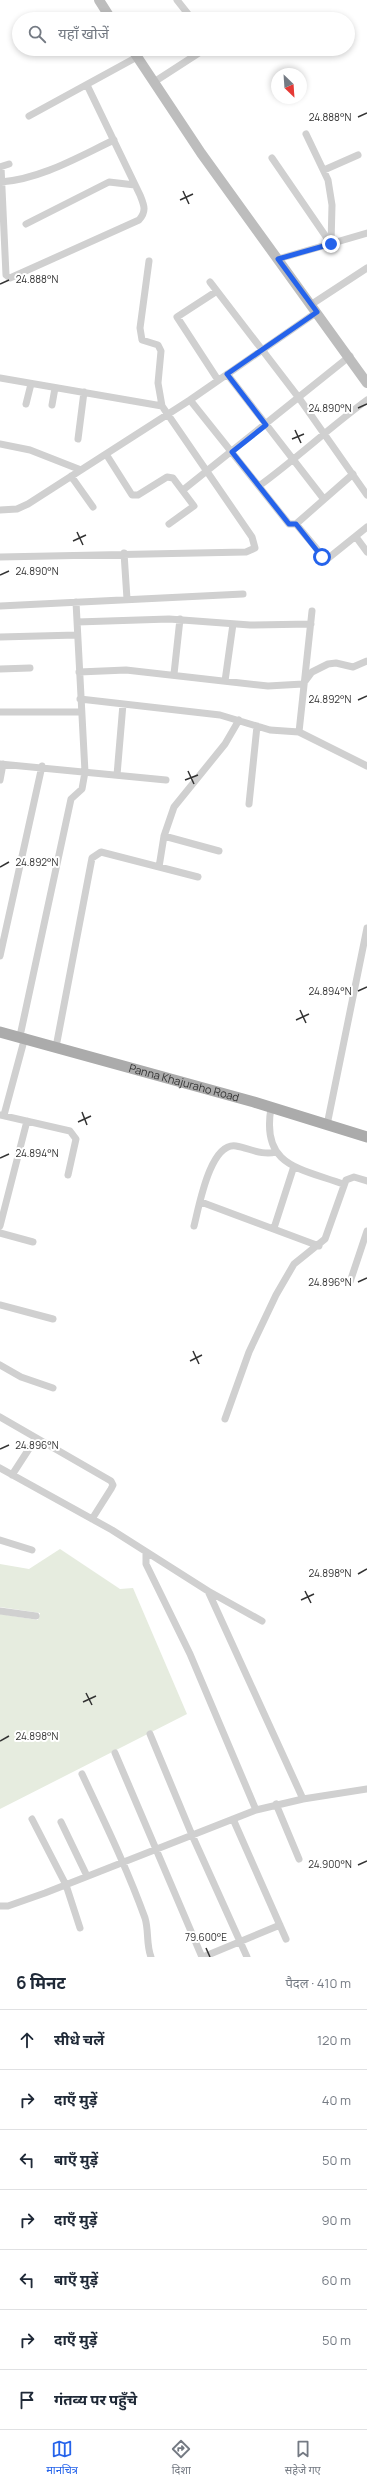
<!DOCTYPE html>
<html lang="hi">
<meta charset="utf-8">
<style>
body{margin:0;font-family:Manrope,"Noto Sans Devanagari",sans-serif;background:#f6f6f7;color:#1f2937}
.compass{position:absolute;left:271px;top:68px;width:36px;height:36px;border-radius:50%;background:#fff;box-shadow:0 2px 6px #0003;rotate:155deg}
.stop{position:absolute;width:12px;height:12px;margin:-9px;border:3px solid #2563eb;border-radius:50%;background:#fff}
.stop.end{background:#2563eb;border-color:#fff;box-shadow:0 1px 4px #0008}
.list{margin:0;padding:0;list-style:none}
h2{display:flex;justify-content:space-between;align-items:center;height:52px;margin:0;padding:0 16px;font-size:17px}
h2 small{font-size:13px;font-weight:400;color:#747a83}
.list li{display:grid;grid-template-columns:26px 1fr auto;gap:12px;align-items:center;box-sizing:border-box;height:60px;padding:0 16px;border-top:1px solid #e0e1e3}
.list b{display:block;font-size:15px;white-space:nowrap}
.list em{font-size:13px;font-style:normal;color:#747a83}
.icon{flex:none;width:22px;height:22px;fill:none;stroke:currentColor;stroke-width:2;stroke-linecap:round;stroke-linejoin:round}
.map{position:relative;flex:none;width:367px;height:1957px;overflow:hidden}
.search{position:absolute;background:#fff;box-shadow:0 2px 6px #0003;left:12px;right:12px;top:12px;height:44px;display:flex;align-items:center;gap:10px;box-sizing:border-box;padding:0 14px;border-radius:22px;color:#747a83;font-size:15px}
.sheet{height:472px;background:#fff}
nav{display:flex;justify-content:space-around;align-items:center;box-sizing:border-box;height:56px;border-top:1px solid #e0e1e3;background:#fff;font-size:11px;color:#747a83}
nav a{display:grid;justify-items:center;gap:2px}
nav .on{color:#2563eb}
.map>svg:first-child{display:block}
.green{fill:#e6ecdf}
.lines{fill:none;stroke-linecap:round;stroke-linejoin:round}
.minor{stroke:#d0d0d0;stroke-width:7}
.secondary{stroke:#bdbdbd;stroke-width:10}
.primary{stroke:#ababab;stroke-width:11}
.route{stroke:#2563eb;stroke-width:5}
.ticks{fill:none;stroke:#333;stroke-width:1.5}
.labels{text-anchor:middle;stroke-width:4;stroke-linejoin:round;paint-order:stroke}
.street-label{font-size:11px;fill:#333;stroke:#fff}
.ticks-label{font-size:10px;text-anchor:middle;fill:#333;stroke:#fff;stroke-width:4;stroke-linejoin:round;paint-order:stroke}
</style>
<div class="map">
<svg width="367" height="1957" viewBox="0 0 367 1957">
<rect width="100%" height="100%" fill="#fff"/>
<path class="green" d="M 60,1549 L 120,1589 L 133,1588 L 187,1714 L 0,1809 L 0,1614 L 38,1620 L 40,1613 L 0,1607 L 0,1564 L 29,1569 Z"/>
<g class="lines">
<path class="minor" d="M 177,0 L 192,19
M 154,82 L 205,49
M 29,116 L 137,57
M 272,158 L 331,244 L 332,205 L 328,180 L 306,134
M 0,167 L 9,164
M 1,167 L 6,275 L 10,278 L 139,220 C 147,211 144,205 140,195 L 87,85
M 324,170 L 358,155
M 1,182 C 41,179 78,157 114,140
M 26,224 L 109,182 L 135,185
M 278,259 L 367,233
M 149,261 L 140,328 L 142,340 L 158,345 L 161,351 L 158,383 L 162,406
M 210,282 L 299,398 L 367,495
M 217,291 L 177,317 L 218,380
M 312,304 L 367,268
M 227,374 L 323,498
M 0,378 L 162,406 L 252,537 L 255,548 L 246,552 L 0,557
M 190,400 L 289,524 L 296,524 L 353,474
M 26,404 L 31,384
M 52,405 L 55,388
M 78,439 L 84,392
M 0,444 L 30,450 L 81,470
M 106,454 L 132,495 L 138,495 L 167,477 L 173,478 L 194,506 L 169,524
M 71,476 L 93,507
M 259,486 C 296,459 329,428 367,400
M 183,490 L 350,356
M 0,510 L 17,509 L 28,504 L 190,400 L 317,312
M 296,524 L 326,560 L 367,527
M 356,537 L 367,552
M 124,553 L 127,599
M 0,606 L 243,594
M 312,611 L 299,732 L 367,766
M 77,622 L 169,619 L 250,625 L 311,624
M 0,637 L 77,635
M 0,669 L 30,668
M 79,672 L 126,670 L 268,686 L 303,684 L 312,672 L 328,664 L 336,663 L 353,667 L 367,661
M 174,674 L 180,619
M 225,681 L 233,624
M 80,699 L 220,715 L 270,730 L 299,732
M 0,712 L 81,712
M 0,764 L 166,780
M 117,775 L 123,704
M 0,780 L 3,764
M 249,804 L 257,726
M 164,836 L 219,851
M 159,867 L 164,836 L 174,807 L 225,744 L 239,720
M 0,956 L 42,766
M 20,1036 L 71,799 L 82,789 L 85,772 L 76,602
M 56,1047 L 92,858 L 101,852 L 198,877
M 271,1108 C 261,1166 299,1168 343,1184
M 0,1115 L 70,1131 L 76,1139 L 68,1175
M 4,1115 L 25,1037
M 327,1125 L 367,928
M 201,1202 L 319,1246
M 0,1226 L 27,1121
M 194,1226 C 199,1207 210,1142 236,1146 C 249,1148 262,1156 276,1152
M 274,1228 L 294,1166
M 0,1233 L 33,1242
M 350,1282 L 367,1231
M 0,1305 L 53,1319
M 0,1365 L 21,1377 L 53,1388
M 0,1417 L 111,1481 L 113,1485 L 111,1489 L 92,1519
M 225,1419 L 249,1352 L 276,1295 L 294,1264 L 325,1239 L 346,1180 L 354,1177 L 367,1181
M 0,1468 L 112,1530 L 208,1591 L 303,1799
M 12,1475 L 36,1438
M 0,1540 L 32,1550
M 146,1553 L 146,1564 L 190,1654 L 256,1810
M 208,1591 L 262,1621
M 0,1611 L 36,1616
M 150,1734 L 192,1835 L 247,1957
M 115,1753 L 202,1957
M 82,1774 C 104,1821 127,1868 145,1918 C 149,1931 146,1944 151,1957
M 276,1804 L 299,1859
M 32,1819 L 66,1885 L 80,1928
M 233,1819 L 286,1939
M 61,1822 L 87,1876
M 0,1906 L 8,1906 L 45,1893 L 256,1810 L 303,1799 L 367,1789
M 203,1957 L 280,1925"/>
<path class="secondary" d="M 99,0 L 111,19
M 132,49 L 201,153 L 367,383"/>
<path class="primary" id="s1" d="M 0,1032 L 254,1102 L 367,1137"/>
</g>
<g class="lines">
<path class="route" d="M 322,557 L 296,524 L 289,524 L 232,452 L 266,425 L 227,374 L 317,312 L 278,259 L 331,244"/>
</g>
<path class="ticks" d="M 358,117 L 367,113M 183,191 L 189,204M 180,200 L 193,194M 0,284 L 9,280M 358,408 L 367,404M 295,430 L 301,443M 292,439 L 304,434M 77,532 L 83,545M 73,541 L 86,535M 0,575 L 9,571M 358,700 L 367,696M 188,771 L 194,784M 185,780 L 198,775M 0,867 L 9,862M 358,991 L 367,987M 300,1010 L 306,1023M 296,1020 L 309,1014M 82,1112 L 87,1125M 78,1122 L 91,1116M 0,1158 L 9,1154M 358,1282 L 367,1278M 193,1351 L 199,1364M 190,1361 L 202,1355M 0,1449 L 9,1445M 358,1574 L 367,1569M 305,1591 L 311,1603M 301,1600 L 314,1594M 86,1693 L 92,1705M 83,1702 L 96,1696M 0,1741 L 9,1736M 358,1865 L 367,1861M 206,1948 L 210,1957"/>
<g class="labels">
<g class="street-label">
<text dy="4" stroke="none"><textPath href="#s1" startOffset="191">Panna Khajuraho Road</textPath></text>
</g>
</g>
<g class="ticks-label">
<text x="330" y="121">24.888°N</text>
<text x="37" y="283">24.888°N</text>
<text x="330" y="412">24.890°N</text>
<text x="37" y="575">24.890°N</text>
<text x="330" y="703">24.892°N</text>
<text x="37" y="866">24.892°N</text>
<text x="330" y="995">24.894°N</text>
<text x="37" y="1157">24.894°N</text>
<text x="330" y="1286">24.896°N</text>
<text x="37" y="1449">24.896°N</text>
<text x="330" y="1577">24.898°N</text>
<text x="37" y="1740">24.898°N</text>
<text x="330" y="1868">24.900°N</text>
<text x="206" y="1941">79.600°E</text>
</g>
</svg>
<svg class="compass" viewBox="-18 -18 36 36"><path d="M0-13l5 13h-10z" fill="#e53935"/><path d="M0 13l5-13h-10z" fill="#747a83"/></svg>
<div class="stop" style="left:322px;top:557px"></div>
<div class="stop end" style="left:331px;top:244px"></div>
<div class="search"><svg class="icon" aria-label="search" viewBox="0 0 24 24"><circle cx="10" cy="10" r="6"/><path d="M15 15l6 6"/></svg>यहाँ खोजें</div>
</div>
<section class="sheet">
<h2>6 मिनट<small>पैदल · 410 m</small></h2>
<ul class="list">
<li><svg class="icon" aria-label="ahead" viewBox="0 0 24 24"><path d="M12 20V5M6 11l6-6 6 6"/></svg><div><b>सीधे चलें</b></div><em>120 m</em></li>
<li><svg class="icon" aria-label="right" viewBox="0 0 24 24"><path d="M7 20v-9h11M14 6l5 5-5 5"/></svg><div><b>दाएँ मुड़ें</b></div><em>40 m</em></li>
<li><svg class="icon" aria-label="left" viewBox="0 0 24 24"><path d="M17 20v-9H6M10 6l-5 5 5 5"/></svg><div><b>बाएँ मुड़ें</b></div><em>50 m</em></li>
<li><svg class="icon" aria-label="right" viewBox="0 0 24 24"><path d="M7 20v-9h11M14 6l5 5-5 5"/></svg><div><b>दाएँ मुड़ें</b></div><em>90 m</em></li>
<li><svg class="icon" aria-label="left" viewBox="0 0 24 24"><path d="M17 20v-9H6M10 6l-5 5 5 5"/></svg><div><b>बाएँ मुड़ें</b></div><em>60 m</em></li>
<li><svg class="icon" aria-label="right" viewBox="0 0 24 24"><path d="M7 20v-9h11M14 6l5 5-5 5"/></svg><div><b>दाएँ मुड़ें</b></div><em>50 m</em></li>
<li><svg class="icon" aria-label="arrive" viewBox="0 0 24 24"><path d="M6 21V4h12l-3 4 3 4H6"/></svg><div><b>गंतव्य पर पहुँचे</b></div></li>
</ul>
</section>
<nav>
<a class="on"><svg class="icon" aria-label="map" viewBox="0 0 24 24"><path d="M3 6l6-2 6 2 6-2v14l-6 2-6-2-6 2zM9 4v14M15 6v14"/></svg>मानचित्र</a>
<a><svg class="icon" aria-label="directions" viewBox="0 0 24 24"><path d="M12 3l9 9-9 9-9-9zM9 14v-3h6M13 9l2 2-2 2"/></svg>दिशा</a>
<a><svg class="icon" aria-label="saved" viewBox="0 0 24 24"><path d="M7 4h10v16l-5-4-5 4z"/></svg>सहेजे गए</a>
</nav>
